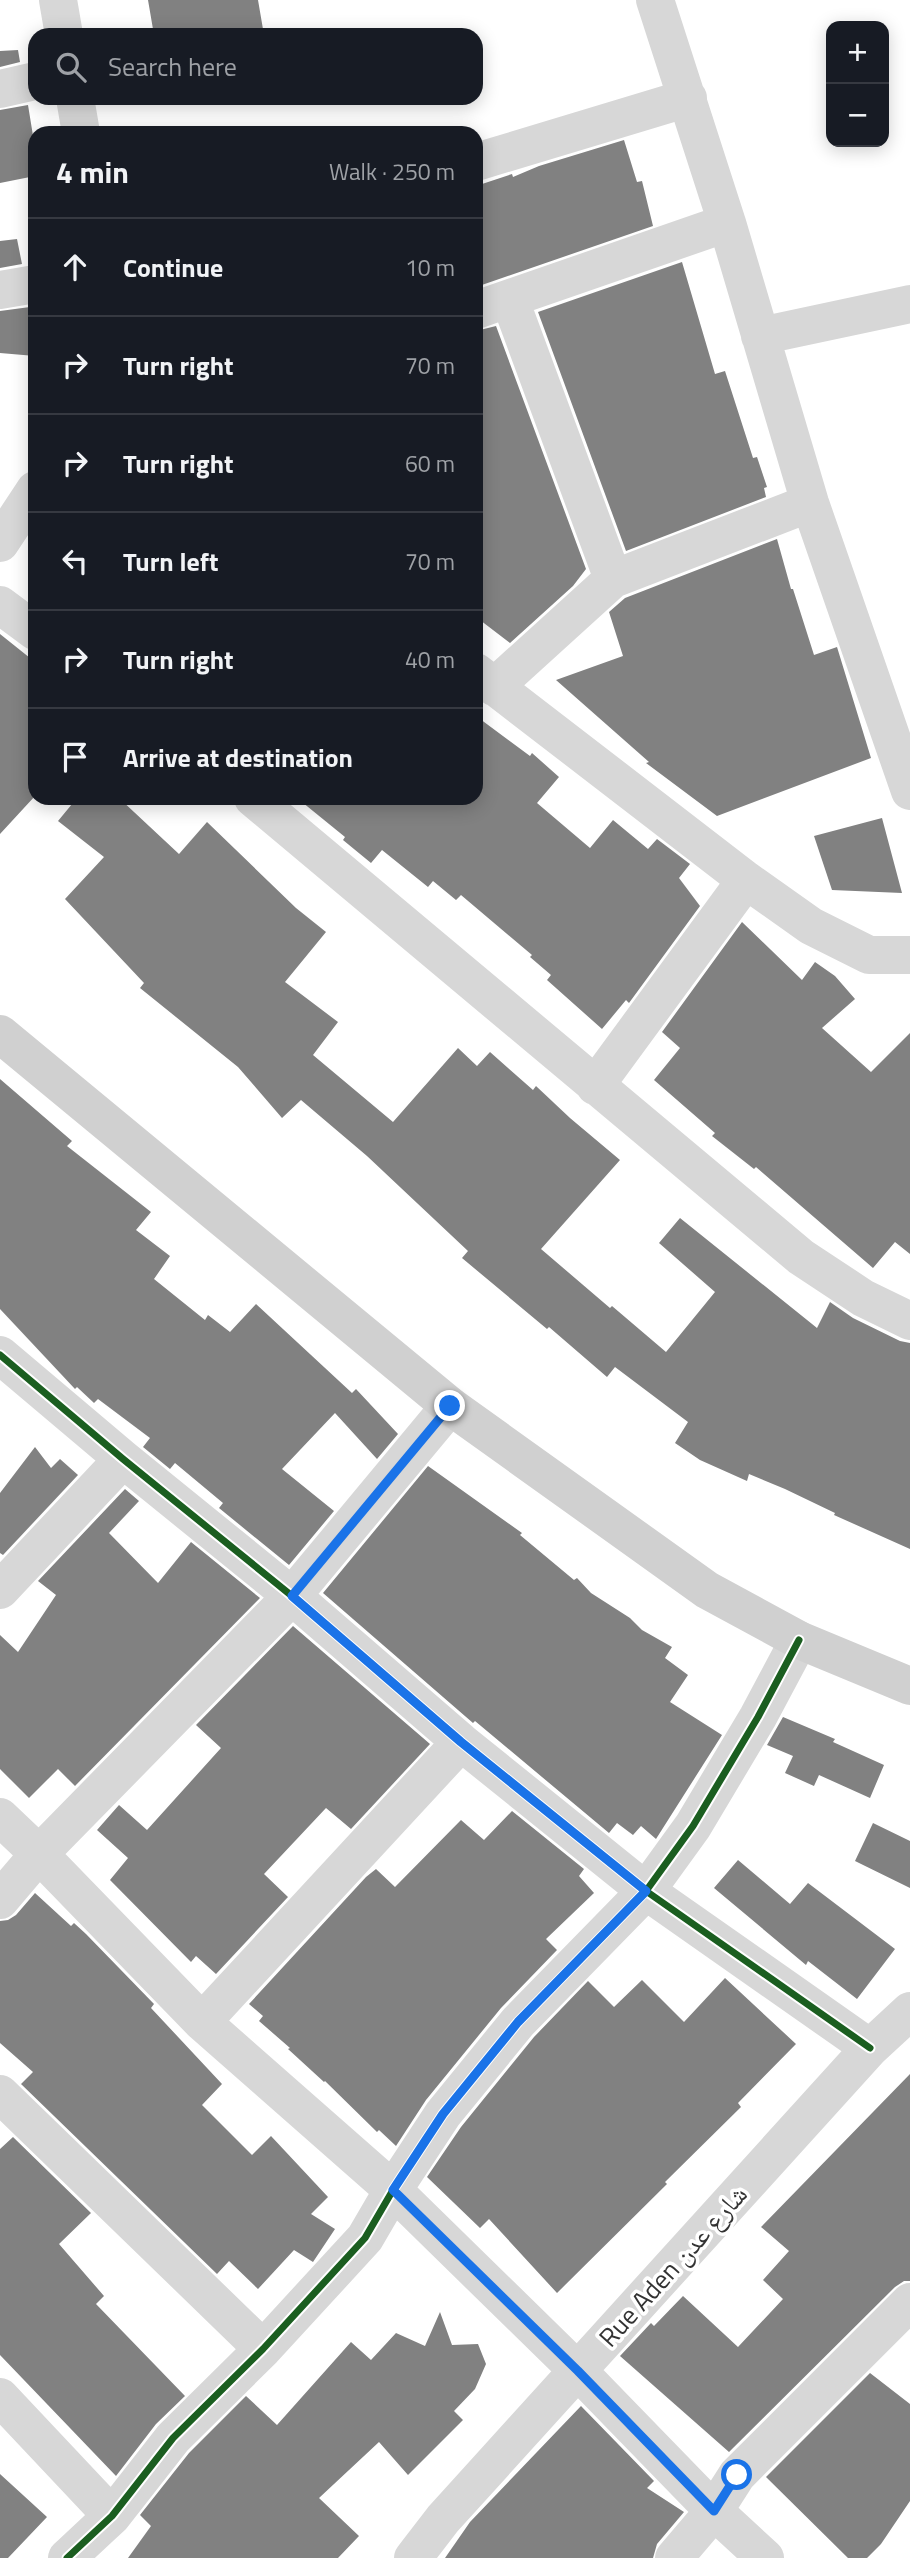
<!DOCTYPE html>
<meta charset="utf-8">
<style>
body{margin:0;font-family:"Titillium Web","Noto Naskh Arabic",sans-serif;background:#20242c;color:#f1f3f6}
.controls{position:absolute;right:21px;top:21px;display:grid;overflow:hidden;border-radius:14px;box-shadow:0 4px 18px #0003}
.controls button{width:63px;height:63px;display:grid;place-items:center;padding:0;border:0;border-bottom:2px solid #363941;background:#171b24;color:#f1f3f6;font:35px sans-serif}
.stop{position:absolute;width:21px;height:21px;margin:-16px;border:5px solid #1a73e8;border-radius:50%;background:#fff}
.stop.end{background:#1a73e8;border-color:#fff;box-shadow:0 2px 7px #0008}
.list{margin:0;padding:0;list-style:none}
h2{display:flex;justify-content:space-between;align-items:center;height:91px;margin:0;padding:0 28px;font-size:30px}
h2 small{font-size:23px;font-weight:400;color:#9ea1a6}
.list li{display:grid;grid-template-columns:46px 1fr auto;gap:21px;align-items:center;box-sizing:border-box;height:98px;padding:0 28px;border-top:2px solid #363941}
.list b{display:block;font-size:26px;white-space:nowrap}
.list em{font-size:23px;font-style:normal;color:#9ea1a6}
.icon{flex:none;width:38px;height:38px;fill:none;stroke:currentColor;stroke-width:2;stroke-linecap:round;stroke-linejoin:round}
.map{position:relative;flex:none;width:910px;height:2558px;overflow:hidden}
.search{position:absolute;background:#171b24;box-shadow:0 4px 18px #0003;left:28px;top:28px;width:455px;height:77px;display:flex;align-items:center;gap:18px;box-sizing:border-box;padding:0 24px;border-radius:21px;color:#9ea1a6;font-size:26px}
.panel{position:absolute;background:#171b24;box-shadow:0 4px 18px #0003;left:28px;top:126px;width:455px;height:679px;border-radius:21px}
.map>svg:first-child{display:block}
.building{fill:#818181}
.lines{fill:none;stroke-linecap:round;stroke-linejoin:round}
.street{stroke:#d7d7d7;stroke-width:38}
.secondary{stroke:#d0d0d0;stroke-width:38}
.cycleway-casing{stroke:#fff;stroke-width:11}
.cycleway{stroke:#1b5e20;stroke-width:7}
.route{stroke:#1a73e8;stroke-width:9}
.labels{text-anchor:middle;stroke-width:7;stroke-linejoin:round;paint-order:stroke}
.street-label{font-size:26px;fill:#333;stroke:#fff}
</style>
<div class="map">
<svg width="910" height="2558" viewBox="0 0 910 2558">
<rect width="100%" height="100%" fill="#fff"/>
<path class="building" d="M 148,0 L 258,0 L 264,35 L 154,35 Z
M 18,50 L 20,62 L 0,67 L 0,51 Z
M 28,105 L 35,148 L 35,176 L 0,183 L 0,110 Z
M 624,140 L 637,182 L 642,181 L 653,226 L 476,287 L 476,186 L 512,174 L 513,177 L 539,166 Z
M 17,239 L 22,264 L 0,268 L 0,241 Z
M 682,262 L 715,374 L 725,371 L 753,458 L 757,457 L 767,487 L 764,488 L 766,497 L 626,551 L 538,312 Z
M 30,307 L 30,310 L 35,310 L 35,356 L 0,353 L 0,311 Z
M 496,326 L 586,569 L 573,586 L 510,643 L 476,617 L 476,331 Z
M 777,539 L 791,589 L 793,589 L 814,655 L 837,647 L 871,758 L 717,816 L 646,763 L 649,762 L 556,680 L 623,656 L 609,612 L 625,598 Z
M 0,634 L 35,662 L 35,796 L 0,834 Z
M 476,716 L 530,756 L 532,753 L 559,777 L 537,803 L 590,848 L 613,820 L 648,849 L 657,839 L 690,864 L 679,878 L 700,906 L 629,1003 L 626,1000 L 602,1029 L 547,980 L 551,975 L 530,957 L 532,955 L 461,895 L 456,900 L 433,881 L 428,887 L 382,850 L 371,863 L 343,840 L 345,837 L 297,798 L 476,798 Z
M 77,798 L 119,798 L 179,854 L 207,822 L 296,908 L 326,932 L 285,982 L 338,1022 L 313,1055 L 393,1122 L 458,1048 L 477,1066 L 490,1052 L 533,1090 L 536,1086 L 570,1118 L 620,1160 L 541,1249 L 610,1308 L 612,1306 L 666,1352 L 715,1292 L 659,1243 L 680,1218 L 817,1328 L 830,1302 L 853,1318 L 900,1341 L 910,1343 L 910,1549 L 834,1515 L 835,1513 L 785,1489 L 749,1474 L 747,1481 L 700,1460 L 675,1443 L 688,1422 L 615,1367 L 607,1377 L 549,1327 L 547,1329 L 462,1258 L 468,1251 L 367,1156 L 301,1100 L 282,1118 L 238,1067 L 140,988 L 144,983 L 65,899 L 104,857 L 58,821 Z
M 882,818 L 902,893 L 832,890 L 814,836 Z
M 742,922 L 802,980 L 815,962 L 835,976 L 855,999 L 822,1028 L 871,1072 L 910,1033 L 910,1254 L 895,1242 L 873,1268 L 756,1167 L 754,1169 L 712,1136 L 715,1133 L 654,1080 L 680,1048 L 662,1032 Z
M 0,1079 L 72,1141 L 67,1146 L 151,1212 L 136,1230 L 170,1256 L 154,1279 L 205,1320 L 208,1315 L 230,1332 L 256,1304 L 352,1393 L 356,1389 L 398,1434 L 377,1459 L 335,1413 L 282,1469 L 334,1511 L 289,1565 L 219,1508 L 223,1503 L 175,1463 L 170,1469 L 143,1447 L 150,1438 L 98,1399 L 94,1403 L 77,1387 L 75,1389 L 0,1309 Z
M 35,1447 L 51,1468 L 60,1459 L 78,1475 L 3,1555 L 0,1553 L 0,1493 Z
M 428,1466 L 522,1533 L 520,1535 L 574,1580 L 577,1578 L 591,1593 L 630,1618 L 642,1630 L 672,1647 L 665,1658 L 688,1675 L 670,1702 L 722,1735 L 656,1839 L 641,1826 L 633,1835 L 617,1823 L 609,1833 L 475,1721 L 473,1723 L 323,1593 Z
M 125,1489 L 139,1501 L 109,1533 L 158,1583 L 191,1542 L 260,1598 L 75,1786 L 58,1769 L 29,1798 L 0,1769 L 0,1635 L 18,1652 L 56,1595 L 38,1581 Z
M 293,1626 L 430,1744 L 351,1829 L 326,1808 L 264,1874 L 288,1897 L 216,1974 L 196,1956 L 191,1962 L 110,1880 L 128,1858 L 97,1830 L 119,1805 L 147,1830 L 221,1748 L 196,1725 Z
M 783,1717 L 835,1739 L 833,1742 L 884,1765 L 870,1798 L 819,1775 L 814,1786 L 785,1773 L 793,1756 L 767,1745 Z
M 512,1811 L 584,1869 L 579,1876 L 594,1893 L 546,1939 L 557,1950 L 501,2008 L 426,2100 L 396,2146 L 379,2130 L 377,2132 L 325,2081 L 324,2082 L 288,2049 L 290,2048 L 259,2021 L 263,2016 L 249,2004 L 366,1877 L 376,1869 L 395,1887 L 461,1820 L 484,1840 Z
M 873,1823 L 910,1841 L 910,1888 L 855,1861 Z
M 738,1860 L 790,1904 L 808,1883 L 895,1949 L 857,1999 L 808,1961 L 806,1965 L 714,1888 Z
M 35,1893 L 71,1926 L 74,1923 L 86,1934 L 154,2004 L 151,2008 L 222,2084 L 202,2105 L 252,2155 L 271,2136 L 328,2197 L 311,2214 L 335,2229 L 313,2262 L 294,2250 L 258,2289 L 229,2261 L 217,2274 L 21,2084 L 33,2072 L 0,2043 L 0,1921 L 8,1920 L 16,1915 Z
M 725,1978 L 796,2044 L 738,2103 L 741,2107 L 665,2182 L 667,2184 L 557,2293 L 489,2219 L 480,2228 L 427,2177 L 461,2127 L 534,2037 L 588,1981 L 614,2007 L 642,1980 L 684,2022 Z
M 910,2074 L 910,2281 L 904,2281 L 895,2287 L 729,2452 L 620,2356 L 651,2323 L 654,2326 L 683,2296 L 738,2347 L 783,2299 L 763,2280 L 789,2251 L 761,2227 Z
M 13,2137 L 91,2213 L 59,2244 L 104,2296 L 96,2304 L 185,2396 L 156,2424 L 116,2476 L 0,2355 L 0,2149 Z
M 440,2312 L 452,2345 L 478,2344 L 486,2364 L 475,2389 L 454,2411 L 463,2420 L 408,2475 L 379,2442 L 319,2498 L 359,2536 L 338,2558 L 128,2558 L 151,2526 L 140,2515 L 189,2453 L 246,2396 L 277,2425 L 351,2342 L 371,2360 L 396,2333 L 425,2346 Z
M 870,2373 L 910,2404 L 910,2501 L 881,2544 L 867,2558 L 848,2558 L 766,2477 Z
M 581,2406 L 654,2481 L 647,2488 L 684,2512 L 657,2544 L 653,2558 L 445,2558 L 470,2522 Z
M 0,2474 L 47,2517 L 8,2558 L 0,2558 Z"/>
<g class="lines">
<path class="street" d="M 58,0 L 64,35
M 655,0 L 727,223 L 810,503 L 910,791
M 0,89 L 35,81
M 75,98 L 81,133
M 476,162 L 688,98
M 0,290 L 35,284
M 510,300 L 613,579
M 476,310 L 727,223
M 760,336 L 910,304
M 0,543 L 35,490
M 0,605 L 35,631
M 476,672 L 746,880 L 811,926 L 869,955 L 910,955
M 494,687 L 613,579 L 810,503
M 253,798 L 801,1257 L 863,1298 L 910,1321
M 595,1086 L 746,880
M 0,1355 L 123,1459 L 292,1596 L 461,1742 L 646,1891 L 870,2048
M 0,1590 L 123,1459
M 0,1817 L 39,1854 L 202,2022 L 393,2190 L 578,2371 L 714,2511 L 765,2558
M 0,1900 L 39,1854 L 292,1596 L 450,1406
M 202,2022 L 461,1742
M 0,2094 L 263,2349
M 0,2397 L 112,2516
M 67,2558 L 112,2516 L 173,2438 L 263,2349 L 365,2238 L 393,2190 L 443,2114 L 518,2022 L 646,1891 L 693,1826 L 758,1717 L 799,1640
M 413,2558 L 443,2519 L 870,2048 L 910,2011
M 674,2558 L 714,2511 L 737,2475 L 910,2302"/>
<path class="secondary" d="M 0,1034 L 450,1406 L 707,1590 L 799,1640 L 910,1686"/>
<defs>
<path id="cycleway" d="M 0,1355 L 123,1459 L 292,1596 L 461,1742 L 646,1891 L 870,2048
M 67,2558 L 112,2516 L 173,2438 L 263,2349 L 365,2238 L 393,2190 L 443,2114 L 518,2022 L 646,1891 L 693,1826 L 758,1717 L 799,1640"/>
</defs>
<use href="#cycleway" class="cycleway-casing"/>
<use href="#cycleway" class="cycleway"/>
</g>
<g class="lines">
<path class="route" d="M 450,1406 L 292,1596 L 461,1742 L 646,1891 L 518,2022 L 443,2114 L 393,2190 L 578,2371 L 714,2511 L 737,2475"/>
</g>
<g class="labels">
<g class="street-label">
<text transform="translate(673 2266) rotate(-48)" y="9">Rue Aden شارع عدن</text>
</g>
</g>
</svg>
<div class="controls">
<button>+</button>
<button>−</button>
</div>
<div class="stop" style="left:737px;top:2475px"></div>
<div class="stop end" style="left:450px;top:1406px"></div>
<div class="search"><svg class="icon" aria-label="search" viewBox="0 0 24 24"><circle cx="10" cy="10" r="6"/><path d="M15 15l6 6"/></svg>Search here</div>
<section class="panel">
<h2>4 min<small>Walk · 250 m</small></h2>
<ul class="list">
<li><svg class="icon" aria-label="ahead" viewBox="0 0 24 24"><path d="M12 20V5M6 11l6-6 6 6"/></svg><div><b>Continue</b></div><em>10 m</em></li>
<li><svg class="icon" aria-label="right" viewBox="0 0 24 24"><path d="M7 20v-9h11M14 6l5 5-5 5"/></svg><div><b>Turn right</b></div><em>70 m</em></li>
<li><svg class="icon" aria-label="right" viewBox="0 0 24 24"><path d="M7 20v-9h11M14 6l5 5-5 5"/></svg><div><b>Turn right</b></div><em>60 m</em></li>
<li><svg class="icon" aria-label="left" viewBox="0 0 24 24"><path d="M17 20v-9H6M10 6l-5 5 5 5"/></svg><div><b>Turn left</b></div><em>70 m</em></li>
<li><svg class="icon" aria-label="right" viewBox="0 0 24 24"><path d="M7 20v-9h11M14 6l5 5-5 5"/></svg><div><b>Turn right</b></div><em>40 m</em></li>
<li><svg class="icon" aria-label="arrive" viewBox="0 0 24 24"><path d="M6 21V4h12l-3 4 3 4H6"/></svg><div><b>Arrive at destination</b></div></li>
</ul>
</section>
</div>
